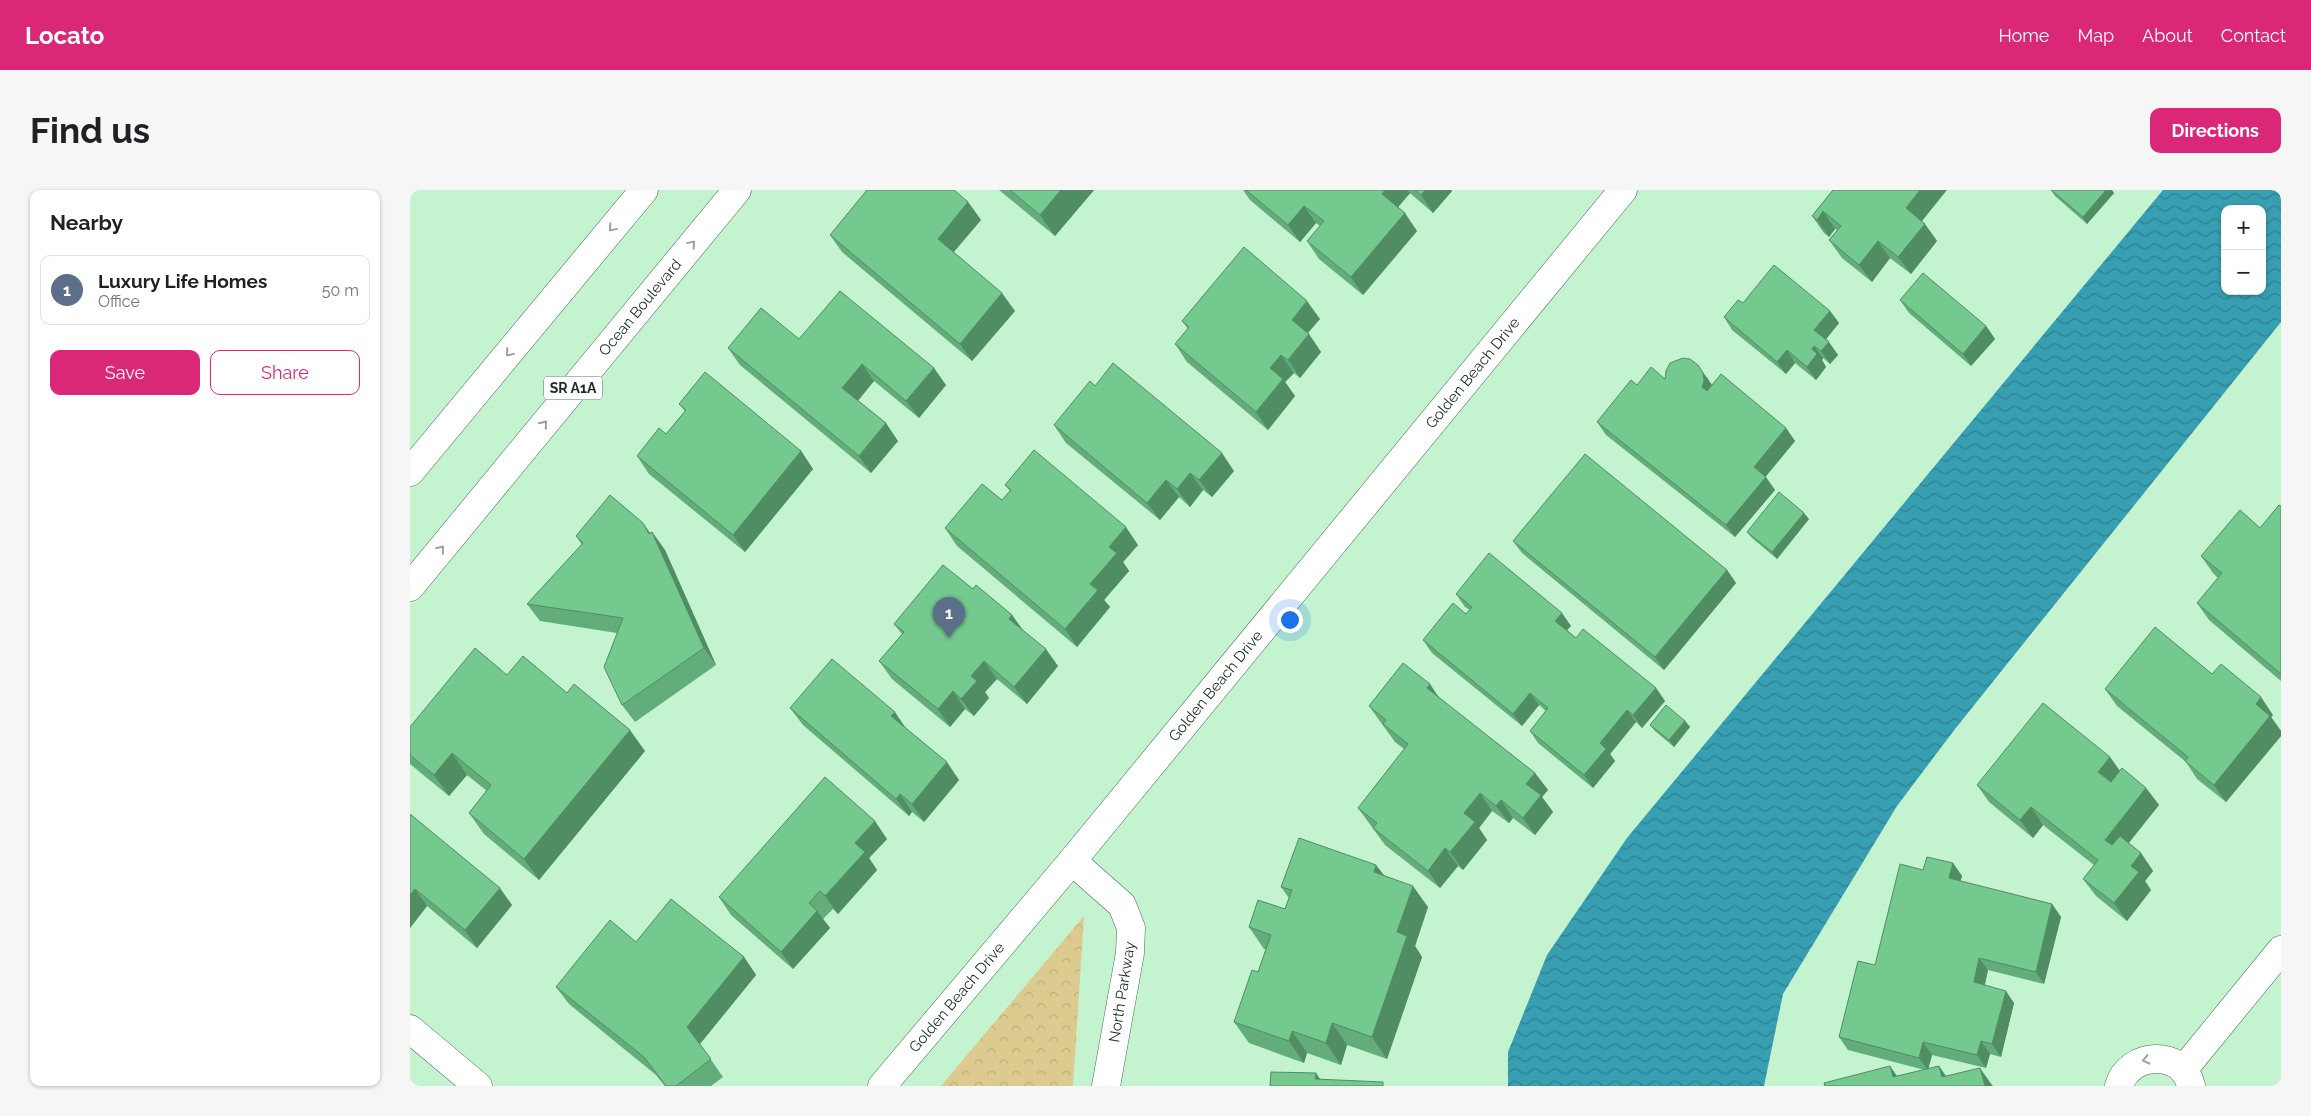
<!DOCTYPE html>
<meta charset="utf-8">
<style>
body{margin:0;font-family:Raleway,sans-serif;background:#f6f6f6;color:#202124}
.controls{position:absolute;right:15px;top:15px;display:grid;overflow:hidden;border-radius:10px;box-shadow:0 1px 4px #0004}
.controls button{width:45px;height:45px;display:grid;place-items:center;padding:0;border:0;border-bottom:1px solid #e0e0e0;background:#fff;color:#202124;font:25px sans-serif}
.you{position:absolute;left:879px;top:429px;width:18px;height:18px;margin:-12px;border:4px solid #fff;border-radius:50%;background:#1a73e8;box-shadow:0 0 0 8px #1a73e833}
.badge{display:grid;place-items:center;width:32px;height:32px;border-radius:50%;background:#db2777;color:#fff;font-size:16px;font-weight:700}
.pin{position:absolute;translate:-50% -41px;filter:drop-shadow(0 1px 2px #0008)}
.pin::after{content:'';position:absolute;top:26px;width:18px;height:15px;background:inherit;clip-path:polygon(0 0,100% 0,50% 100%)}
.list{margin:0;padding:0;list-style:none}
h2{display:flex;justify-content:space-between;align-items:center;height:65px;margin:0;padding:0 20px;font-size:21px}
h2 small{font-size:16px;font-weight:400;color:#757577}
.list li{display:grid;grid-template-columns:32px 1fr auto;gap:15px;align-items:center;box-sizing:border-box;height:70px;margin:0 10px 10px;padding:0 10px;border:1px solid #e0e0e0;border-radius:10px}
.list b{display:block;font-size:19px;white-space:nowrap}
.list p{margin:0;font-size:16px;white-space:nowrap;color:#757577}
.list em{font-size:16px;font-style:normal;color:#757577}
.actions{display:flex;gap:10px;padding:15px 20px}
.actions a{flex:1;padding:11px 0;border:1px solid #db2777;border-radius:10px;text-align:center;font-size:18px;color:#db2777}
.actions .main{background:#db2777;color:#fff}
.map{position:relative;flex:none;width:1871px;height:896px;overflow:hidden;border-radius:10px}
header{display:flex;align-items:center;gap:30px;box-sizing:border-box;height:70px;padding:0 25px;background:#db2777;color:#fff}
header strong{font-size:24px}
nav{display:flex;gap:28px;margin-inline-start:auto;font-size:18px}
.intro{display:flex;align-items:center;justify-content:space-between;box-sizing:border-box;height:120px;padding:0 30px}
h1{margin:0;font-size:35px}
.button{padding:12px 22px;border-radius:10px;background:#db2777;color:#fff;font-size:18px;font-weight:700}
main{display:flex;gap:30px;padding:0 30px}
aside{flex:1;background:#fff;border-radius:10px;box-shadow:0 1px 4px #0004}
.map>svg:first-child{display:block}
.park{fill:url(#park-crowns)}
.water{fill:url(#water-waves);fill-rule:evenodd}
.lines{fill:none;stroke-linecap:round;stroke-linejoin:round}
.minor-casing{stroke:#457052;stroke-width:29}
.major-casing{stroke:#457052;stroke-width:29}
.minor{stroke:#fff;stroke-width:28}
.major{stroke:#fff;stroke-width:28}
.wall{fill:#63ad7a}
.shaded-wall{fill:#508d63}
.building{fill:#73c98e;stroke:#508d63}
.oneway{stroke:#99a19b}
.labels{text-anchor:middle;stroke-width:4;stroke-linejoin:round;paint-order:stroke}
.shield{fill:#fff;stroke:#606d64;stroke-width:1}
.shield-label{font-size:14px;font-weight:bold;fill:#1c2e21}
.street-label{font-size:15px;fill:#1c2e21;stroke:#fff}
</style>
<header>
<strong>Locato</strong>
<nav><a>Home</a><a>Map</a><a>About</a><a>Contact</a></nav>
</header>
<div class="intro"><h1>Find us</h1><a class="button">Directions</a></div>
<main>
<aside>
<h2>Nearby<small></small></h2>
<ul class="list">
<li><span class="badge" style="background:#5c6f8a">1</span><div><b>Luxury Life Homes</b><p>Office</p></div><em>50 m</em></li>
</ul>
<div class="actions"><a class="main">Save</a><a>Share</a></div>
</aside>
<div class="map">
<svg width="1871" height="896" viewBox="0 0 1871 896">
<defs>
<pattern id="park-crowns" width="20" height="18" patternUnits="userSpaceOnUse" patternTransform="scale(1.25)"><rect width="20" height="18" fill="#ddca8f"/><path d="M2 6a3 3 0 1 1 6 0M12 15a3 3 0 1 1 6 0" fill="none" stroke="#bdae7b"/></pattern>
<pattern id="water-waves" width="16" height="10" patternUnits="userSpaceOnUse" patternTransform="scale(1.25)"><rect width="16" height="10" fill="#389eb2"/><path d="M0 5q4-4 8 0t8 0" fill="none" stroke="#2e8190"/></pattern>
</defs>
<rect width="100%" height="100%" fill="#c4f3d0"/>
<path class="park" d="M 674,726 L 663,896 L 531,896 Z"/>
<path class="water" d="M 1753,0 L 1871,0 L 1871,132 L 1545,539 L 1487,616 L 1373,804 L 1354,896 L 1098,896 L 1098,862 L 1137,765 L 1217,648 ZM 1815,19 L 1852,19 L 1852,101 L 1815,101 Z"/>
<g class="lines">
<defs>
<g id="minor">
<path d="M 662,671 L 712,715 L 721,738 L 720,763 L 696,896"/>
<path d="M 0,839 L 68,896"/>
<path d="M 1773,880 L 1871,760"/>
<path id="s1" d="M 472,896 L 662,671 L 1213,0"/>
<path d="M 1709,896 C 1718,862 1773,858 1781,896"/>
</g>
<g id="major">
<path d="M 0,282 L 234,0"/>
<path id="s2" d="M 0,397 L 327,0"/>
</g>
</defs>
<use href="#minor" class="minor-casing"/>
<use href="#major" class="major-casing"/>
<use href="#minor" class="minor"/>
<use href="#major" class="major"/>
</g>
<path class="wall" d="M 589,0 L 684,0 L 645,46 Z
M 833,0 L 1041,0 L 1042,1 L 1023,23 L 1000,3 L 988,17 L 1007,41 L 953,105 L 909,69 L 897,51 L 910,36 L 906,33 L 890,52 L 840,10 Z
M 1423,0 L 1512,31 L 1527,51 L 1501,84 L 1480,68 L 1462,92 L 1432,68 L 1419,50 L 1427,40 L 1425,39 L 1419,47 L 1414,43 L 1402,26 Z
M 1641,0 L 1702,0 L 1704,3 L 1677,34 L 1645,6 Z
M 558,12 L 571,30 L 544,62 L 605,121 L 562,171 L 432,62 L 420,45 Z
M 1490,110 L 1576,136 L 1585,149 L 1561,176 L 1499,123 Z
M 1333,113 L 1420,121 L 1429,133 L 1416,149 L 1428,165 L 1420,174 L 1413,168 L 1412,170 L 1416,177 L 1406,190 L 1385,173 L 1376,184 L 1322,140 L 1314,127 Z
M 910,129 L 898,143 L 911,162 L 890,188 L 884,183 L 875,192 L 885,206 L 858,240 L 777,172 L 765,154 L 778,139 L 772,131 Z
M 389,149 L 536,195 L 509,228 L 464,191 L 448,211 L 488,251 L 461,283 L 330,175 L 318,158 Z
M 1297,187 L 1302,196 L 1376,238 L 1385,251 L 1355,287 L 1365,300 L 1325,347 L 1196,245 L 1187,232 L 1227,195 L 1255,189 Z
M 685,196 L 824,281 L 802,307 L 793,300 L 780,317 L 769,307 L 750,330 L 656,253 L 644,235 Z
M 269,214 L 391,261 L 403,279 L 335,362 L 239,284 L 227,266 L 256,244 L 275,221 Z
M 595,295 L 728,355 L 713,372 L 719,381 L 694,410 L 700,417 L 667,457 L 547,356 L 535,338 L 592,310 L 600,301 Z
M 1871,316 L 1871,491 L 1799,430 L 1787,413 L 1808,388 L 1803,383 L 1791,366 L 1850,338 Z
M 1399,329 L 1367,369 L 1342,348 L 1337,342 Z
M 242,342 L 255,360 L 306,475 L 225,532 L 212,515 L 207,443 L 130,431 L 117,414 L 172,355 L 166,346 L 240,343 Z
M 1103,351 L 1317,380 L 1326,393 L 1254,480 L 1112,363 Z
M 563,399 L 602,425 L 613,440 L 648,476 L 617,514 L 587,489 L 575,502 L 579,508 L 564,526 L 555,519 L 540,537 L 482,489 L 469,471 L 492,444 L 484,434 Z
M 1046,404 L 1161,436 L 1157,440 L 1166,448 L 1246,498 L 1255,511 L 1232,538 L 1226,532 L 1200,564 L 1205,571 L 1183,598 L 1128,553 L 1120,541 L 1136,521 L 1129,515 L 1112,536 L 1022,463 L 1013,450 L 1056,424 L 1060,420 L 1055,417 Z
M 1802,484 L 1863,525 L 1861,527 L 1871,541 L 1871,546 L 1816,612 L 1787,589 L 1776,572 L 1707,516 L 1695,499 Z
M 97,485 L 157,503 L 235,561 L 129,690 L 74,644 L 59,623 L 77,601 L 57,585 L 39,606 L 0,574 L 0,537 Z
M 1029,508 L 1125,583 L 1138,600 L 1132,607 L 1143,622 L 1125,645 L 1103,628 L 1099,633 L 1082,621 L 1069,638 L 1077,650 L 1053,680 L 1048,676 L 1030,698 L 975,655 L 948,618 L 994,559 L 985,552 L 959,516 Z
M 380,518 L 497,539 L 549,590 L 514,632 L 502,622 L 499,626 L 393,535 Z
M 1275,531 L 1280,537 L 1264,557 L 1245,541 L 1240,535 Z
M 1710,581 L 1736,598 L 1749,615 L 1719,653 L 1731,663 L 1743,681 L 1735,691 L 1741,700 L 1717,731 L 1686,706 L 1673,689 L 1684,675 L 1633,635 L 1623,648 L 1579,612 L 1567,595 Z
M 0,624 L 102,715 L 67,758 L 17,716 L 0,738 Z
M 477,649 L 459,668 L 467,680 L 428,724 L 423,719 L 413,729 L 420,738 L 383,779 L 321,725 L 309,707 Z
M 1543,673 L 1552,686 L 1550,691 L 1642,714 L 1651,727 L 1634,794 L 1578,780 L 1575,795 L 1604,813 L 1591,867 L 1580,864 L 1576,878 L 1522,865 L 1518,879 L 1529,876 L 1536,886 L 1583,896 L 1487,886 L 1515,880 L 1438,860 L 1429,847 L 1513,680 Z
M 966,675 L 974,685 L 1018,717 L 1005,756 L 1012,767 L 977,869 L 937,855 L 931,875 L 897,863 L 894,873 L 839,853 L 824,832 L 848,782 L 856,759 L 854,759 L 839,737 L 875,719 L 879,708 L 871,697 Z
M 226,752 L 334,767 L 346,785 L 290,854 L 313,887 L 301,896 L 255,896 L 246,885 L 159,814 L 146,797 Z"/>
<path class="shaded-wall" d="M 651,0 L 684,0 L 645,46 L 630,25 Z
M 975,0 L 997,0 L 1000,3 L 984,22 L 972,4 Z
M 1015,0 L 1041,0 L 1042,1 L 1023,23 L 1011,5 Z
M 1510,0 L 1537,0 L 1508,36 L 1496,18 Z
M 1696,0 L 1702,0 L 1704,3 L 1677,34 L 1673,27 Z
M 558,12 L 571,30 L 540,66 L 528,49 Z
M 894,16 L 906,33 L 890,52 L 878,35 Z
M 1413,21 L 1425,39 L 1419,47 L 1407,30 Z
M 995,23 L 1007,41 L 953,105 L 941,87 Z
M 1515,34 L 1527,51 L 1501,84 L 1488,67 Z
M 1468,51 L 1480,68 L 1462,92 L 1449,75 Z
M 592,103 L 605,121 L 562,171 L 550,154 Z
M 897,111 L 910,129 L 894,147 L 882,130 Z
M 1420,121 L 1429,133 L 1413,153 L 1404,140 Z
M 1576,136 L 1585,149 L 1561,176 L 1553,164 Z
M 899,144 L 911,162 L 890,188 L 878,170 Z
M 1419,152 L 1428,165 L 1420,174 L 1411,161 Z
M 1404,156 L 1413,168 L 1412,170 L 1416,177 L 1406,190 L 1397,177 L 1402,159 Z
M 1377,160 L 1385,173 L 1376,184 L 1367,172 Z
M 871,165 L 884,183 L 875,192 L 885,206 L 858,240 L 846,222 L 860,178 Z
M 452,174 L 464,191 L 444,215 L 432,198 Z
M 1288,175 L 1302,195 L 1301,209 L 1292,197 Z
M 524,178 L 536,195 L 509,228 L 496,211 Z
M 476,233 L 488,251 L 461,283 L 449,266 Z
M 1376,238 L 1385,251 L 1353,290 L 1344,277 Z
M 391,261 L 403,279 L 335,362 L 323,345 Z
M 812,263 L 824,281 L 802,307 L 789,290 Z
M 780,283 L 793,300 L 780,317 L 767,299 Z
M 1356,287 L 1365,300 L 1325,347 L 1316,335 Z
M 756,290 L 769,307 L 750,330 L 737,313 Z
M 1394,323 L 1399,329 L 1367,369 L 1362,362 Z
M 233,333 L 245,350 L 242,342 L 255,360 L 306,475 L 294,458 Z
M 716,337 L 728,355 L 713,372 L 719,381 L 694,410 L 700,417 L 667,457 L 655,439 L 680,394 L 699,357 Z
M 1317,380 L 1326,393 L 1254,480 L 1245,467 Z
M 1152,423 L 1161,436 L 1154,443 L 1145,431 Z
M 602,425 L 614,442 L 599,429 Z
M 636,459 L 648,476 L 617,514 L 604,497 Z
M 574,471 L 587,489 L 575,502 L 579,508 L 564,526 L 551,509 L 561,486 Z
M 1020,494 L 1032,512 L 1017,498 Z
M 1246,498 L 1255,511 L 1232,538 L 1223,525 Z
M 543,501 L 555,519 L 540,537 L 528,519 Z
M 1120,503 L 1129,515 L 1112,536 L 1103,524 Z
M 1851,507 L 1863,525 L 1861,527 L 1871,541 L 1871,546 L 1816,612 L 1804,595 L 1846,514 Z
M 1217,520 L 1226,532 L 1200,564 L 1205,571 L 1183,598 L 1174,585 L 1190,553 Z
M 485,522 L 497,540 L 481,526 Z
M 1275,531 L 1280,537 L 1264,557 L 1259,550 Z
M 220,540 L 235,561 L 129,690 L 114,669 Z
M 42,563 L 57,585 L 39,606 L 24,585 Z
M 1700,567 L 1713,585 L 1700,600 L 1688,582 Z
M 537,572 L 549,590 L 514,632 L 502,614 Z
M 1125,583 L 1138,600 L 1132,607 L 1143,622 L 1125,645 L 1113,628 L 1116,594 Z
M 1736,598 L 1749,615 L 1707,667 L 1695,650 Z
M 1070,603 L 1082,621 L 1069,638 L 1077,650 L 1053,680 L 1040,662 L 1054,623 Z
M 490,604 L 502,622 L 499,626 L 486,609 Z
M 1091,610 L 1103,628 L 1099,633 L 1086,616 Z
M 1621,617 L 1633,635 L 1623,648 L 1610,630 Z
M 465,631 L 477,649 L 459,668 L 467,680 L 428,724 L 415,706 L 445,653 Z
M 1035,658 L 1048,676 L 1030,698 L 1018,681 Z
M 1731,663 L 1743,681 L 1735,691 L 1741,700 L 1717,731 L 1704,713 L 1721,676 Z
M 1543,673 L 1552,686 L 1548,700 L 1539,688 Z
M 966,675 L 981,696 L 964,682 Z
M 1003,696 L 1018,717 L 1005,756 L 1012,767 L 977,869 L 962,847 L 987,742 Z
M 90,698 L 102,715 L 67,758 L 55,740 Z
M 5,699 L 17,716 L 0,738 L 0,705 Z
M 1642,714 L 1651,727 L 1634,794 L 1626,782 Z
M 407,721 L 420,738 L 383,779 L 371,762 Z
M 334,767 L 346,785 L 289,855 L 277,837 Z
M 1569,768 L 1578,780 L 1572,805 L 1564,792 Z
M 1596,801 L 1604,813 L 1591,867 L 1582,854 Z
M 922,833 L 937,855 L 931,875 L 916,853 Z
M 882,841 L 897,863 L 894,873 L 879,851 Z
M 1571,851 L 1580,864 L 1576,878 L 1567,865 Z
M 1513,852 L 1522,865 L 1518,880 L 1509,868 Z
M 1480,876 L 1492,893 L 1483,887 Z
M 1529,876 L 1541,894 L 1532,887 Z
M 1570,878 L 1582,895 L 1583,896 L 1575,896 Z
M 906,883 L 915,896 L 905,889 Z"/>
<path class="building" d="M 457,0 L 544,0 L 558,12 L 528,49 L 592,103 L 550,154 L 420,45 Z
M 600,0 L 651,0 L 630,25 Z
M 836,0 L 975,0 L 972,4 L 995,23 L 941,87 L 897,51 L 914,31 L 894,16 L 878,35 Z
M 1005,0 L 1015,0 L 1011,5 Z
M 1423,0 L 1510,0 L 1496,18 L 1515,34 L 1488,67 L 1468,51 L 1449,75 L 1419,50 L 1431,36 L 1413,21 L 1407,30 L 1402,26 Z
M 1641,0 L 1696,0 L 1673,27 Z
M 834,57 L 897,111 L 882,130 L 899,144 L 878,170 L 871,165 L 860,178 L 873,189 L 846,222 L 765,154 L 779,137 L 772,131 Z
M 1364,75 L 1420,121 L 1404,140 L 1419,152 L 1411,161 L 1404,156 L 1402,159 L 1407,164 L 1397,177 L 1377,160 L 1367,172 L 1314,127 L 1328,110 L 1333,113 Z
M 1513,83 L 1576,136 L 1553,164 L 1490,110 Z
M 430,101 L 524,178 L 496,211 L 452,174 L 432,198 L 476,233 L 449,266 L 318,158 L 351,118 L 389,149 Z
M 1273,168 L 1280,169 L 1288,175 L 1293,183 L 1294,191 L 1292,197 L 1297,201 L 1311,184 L 1376,238 L 1344,277 L 1356,287 L 1316,335 L 1187,232 L 1221,190 L 1227,195 L 1241,177 L 1255,189 L 1256,181 L 1260,173 Z
M 703,173 L 812,263 L 789,290 L 780,283 L 767,299 L 756,290 L 737,313 L 644,235 L 680,191 L 685,196 Z
M 295,182 L 391,261 L 323,345 L 227,266 L 249,238 L 256,244 L 276,220 L 269,214 Z
M 624,260 L 716,337 L 699,357 L 707,363 L 680,394 L 688,400 L 655,439 L 535,338 L 572,294 L 592,310 L 601,300 L 595,295 Z
M 1175,264 L 1317,380 L 1245,467 L 1103,351 Z
M 1369,302 L 1394,323 L 1362,362 L 1337,342 Z
M 200,305 L 233,333 L 239,344 L 242,342 L 294,458 L 212,515 L 194,477 L 213,428 L 117,414 L 173,353 L 166,346 Z
M 1869,315 L 1871,316 L 1871,484 L 1787,413 L 1812,383 L 1791,366 L 1830,320 L 1850,338 Z
M 1079,363 L 1152,423 L 1145,431 L 1166,448 L 1173,439 L 1246,498 L 1223,525 L 1217,520 L 1190,553 L 1196,559 L 1174,585 L 1120,541 L 1138,518 L 1120,503 L 1103,524 L 1013,450 L 1043,413 L 1056,424 L 1062,417 L 1046,404 Z
M 533,375 L 563,399 L 566,395 L 602,425 L 599,429 L 636,459 L 604,497 L 574,471 L 561,486 L 567,491 L 551,509 L 543,501 L 528,519 L 469,471 L 494,442 L 484,434 Z
M 1745,437 L 1802,484 L 1811,474 L 1851,507 L 1846,514 L 1860,526 L 1804,595 L 1775,571 L 1778,567 L 1695,499 Z
M 65,458 L 97,485 L 113,466 L 157,503 L 164,494 L 220,540 L 114,669 L 59,623 L 81,595 L 42,563 L 24,585 L 0,565 L 0,537 Z
M 422,469 L 485,522 L 481,526 L 537,572 L 502,614 L 490,604 L 486,609 L 380,518 Z
M 993,473 L 1020,494 L 1017,498 L 1125,583 L 1116,594 L 1131,605 L 1113,628 L 1091,610 L 1086,616 L 1070,603 L 1054,623 L 1065,632 L 1040,662 L 1035,658 L 1018,681 L 963,638 L 967,633 L 948,618 L 998,554 L 973,534 L 976,530 L 959,516 Z
M 1633,513 L 1700,567 L 1688,582 L 1701,592 L 1712,578 L 1736,598 L 1695,650 L 1702,655 L 1710,646 L 1731,663 L 1721,676 L 1729,682 L 1704,713 L 1673,689 L 1688,670 L 1621,617 L 1610,630 L 1567,595 Z
M 1256,515 L 1275,531 L 1259,550 L 1240,535 Z
M 415,587 L 465,631 L 445,653 L 455,662 L 415,706 L 410,701 L 399,713 L 407,721 L 371,762 L 309,707 Z
M 0,624 L 90,698 L 55,740 L 5,699 L 0,705 Z
M 889,648 L 966,675 L 964,682 L 1003,696 L 987,742 L 997,746 L 962,847 L 922,833 L 916,853 L 882,841 L 879,851 L 824,832 L 842,780 L 848,782 L 861,745 L 839,737 L 848,710 L 875,719 L 882,700 L 871,697 Z
M 1517,667 L 1543,673 L 1539,688 L 1642,714 L 1626,782 L 1569,768 L 1564,792 L 1596,801 L 1582,854 L 1571,851 L 1567,865 L 1513,852 L 1509,868 L 1429,847 L 1448,771 L 1465,775 L 1490,674 L 1513,680 Z
M 261,709 L 334,767 L 277,837 L 301,869 L 266,896 L 256,896 L 234,867 L 146,797 L 200,730 L 226,752 Z
M 1480,876 L 1483,887 L 1529,876 L 1532,887 L 1570,878 L 1575,896 L 1415,896 L 1414,893 Z
M 861,882 L 906,883 L 905,889 L 973,892 L 973,896 L 860,896 Z"/>
<defs><path id="oneway-chevron" d="M-2-3.5L2.5 0L-2 3.5" fill="none" stroke-width="1.6" stroke-linecap="round" stroke-linejoin="round" transform="scale(1.25)"/></defs>
<g class="oneway">
<use href="#oneway-chevron" transform="translate(202 38) rotate(130)"/>
<use href="#oneway-chevron" transform="translate(282 54) rotate(-50)"/>
<use href="#oneway-chevron" transform="translate(99 163) rotate(130)"/>
<use href="#oneway-chevron" transform="translate(134 234) rotate(-51)"/>
<use href="#oneway-chevron" transform="translate(31 359) rotate(-51)"/>
<use href="#oneway-chevron" transform="translate(1736 870) rotate(167)"/>
</g>
<g class="labels">
<rect class="shield" x="134" y="186.5" width="58" height="23" rx="4"/>
<g class="shield-label">
<text x="163" y="203">SR A1A</text>
</g>
<g class="street-label">
<text dy="5" stroke="none"><textPath href="#s2" startOffset="362">Ocean Boulevard</textPath></text>
<text dy="5" stroke="none"><textPath href="#s1" startOffset="926">Golden Beach Drive</textPath></text>
<text dy="5" stroke="none"><textPath href="#s1" startOffset="521">Golden Beach Drive</textPath></text>
<text transform="translate(712 802) rotate(-81)" y="5">North Parkway</text>
<text dy="5" stroke="none"><textPath href="#s1" startOffset="116">Golden Beach Drive</textPath></text>
</g>
</g>
</svg>
<div class="controls">
<button>+</button>
<button>−</button>
</div>
<div class="you"></div>
<div class="pin badge" style="left:539px;top:448px;background:#5c6f8a">1</div>
</div>
</main>
